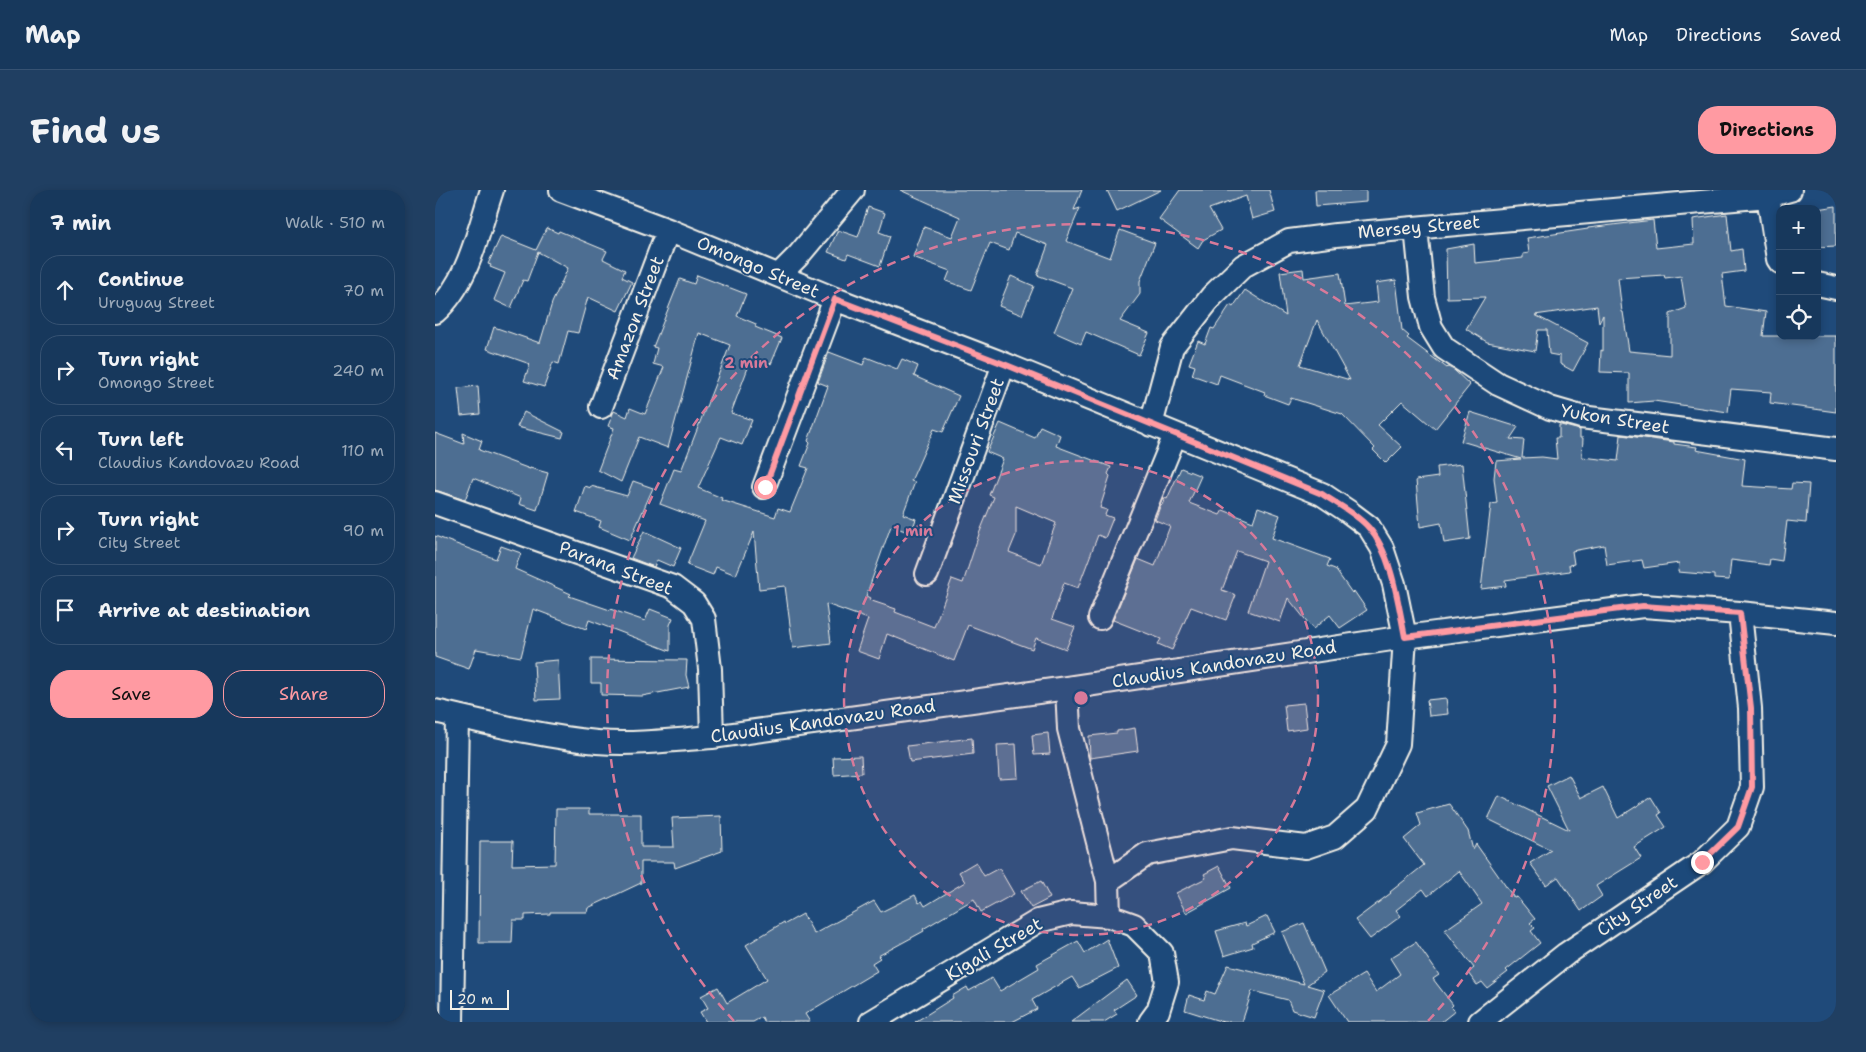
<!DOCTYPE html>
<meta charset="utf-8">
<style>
body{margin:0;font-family:"Shantell Sans",sans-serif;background:#203f62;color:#f1f3f6}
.controls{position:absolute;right:15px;top:15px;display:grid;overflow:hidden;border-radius:10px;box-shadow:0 2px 8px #0003}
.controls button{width:45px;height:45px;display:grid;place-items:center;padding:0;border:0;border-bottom:1px solid #365272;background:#17385c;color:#f1f3f6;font:25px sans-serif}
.scale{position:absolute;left:15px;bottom:12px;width:59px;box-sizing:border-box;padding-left:5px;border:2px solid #f4f1e8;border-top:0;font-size:14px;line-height:18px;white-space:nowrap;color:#f4f1e8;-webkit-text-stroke:4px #1f4a7a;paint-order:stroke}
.stop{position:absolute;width:15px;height:15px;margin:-11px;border:4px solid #ff9aa2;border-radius:50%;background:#fff}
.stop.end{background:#ff9aa2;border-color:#fff;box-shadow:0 1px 5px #0008}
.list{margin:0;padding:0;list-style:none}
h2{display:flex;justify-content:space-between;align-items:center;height:65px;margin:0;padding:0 20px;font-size:21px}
h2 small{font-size:16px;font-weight:400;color:#9eacbb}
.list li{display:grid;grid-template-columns:32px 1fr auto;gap:15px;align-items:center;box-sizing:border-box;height:70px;margin:0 10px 10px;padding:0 10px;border:1px solid #365272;border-radius:20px}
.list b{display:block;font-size:19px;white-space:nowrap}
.list p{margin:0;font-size:16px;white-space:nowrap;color:#9eacbb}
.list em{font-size:16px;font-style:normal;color:#9eacbb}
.actions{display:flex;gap:10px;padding:15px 20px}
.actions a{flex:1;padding:11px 0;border:1px solid #ff9aa2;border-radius:20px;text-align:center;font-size:18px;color:#ff9aa2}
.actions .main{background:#ff9aa2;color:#111}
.icon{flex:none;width:28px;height:28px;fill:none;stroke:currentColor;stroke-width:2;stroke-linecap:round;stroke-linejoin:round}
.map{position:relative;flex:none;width:1401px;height:832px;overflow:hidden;border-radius:20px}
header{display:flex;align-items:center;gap:30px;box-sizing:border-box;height:70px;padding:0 25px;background:#17385c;border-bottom:1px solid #365272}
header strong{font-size:24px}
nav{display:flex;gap:28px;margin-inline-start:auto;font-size:18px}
.intro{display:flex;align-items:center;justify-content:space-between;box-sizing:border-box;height:120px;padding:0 30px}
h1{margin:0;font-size:35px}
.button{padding:12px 22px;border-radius:20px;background:#ff9aa2;color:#111;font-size:18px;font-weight:700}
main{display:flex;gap:30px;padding:0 30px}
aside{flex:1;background:#17385c;border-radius:20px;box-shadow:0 2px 8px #0003}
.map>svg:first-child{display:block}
.building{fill:#4d6e92;stroke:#f4f1e8;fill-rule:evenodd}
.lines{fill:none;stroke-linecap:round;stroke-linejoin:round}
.minor-casing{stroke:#f4f1e8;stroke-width:26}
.minor{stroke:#1f4a7a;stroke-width:22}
.route{stroke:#ff9aa2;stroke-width:6}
.ring{fill:none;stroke:#d87a9a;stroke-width:2.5;stroke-dasharray:9 6}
.labels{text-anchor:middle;stroke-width:4;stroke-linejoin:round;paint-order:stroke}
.street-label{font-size:18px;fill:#f4f1e8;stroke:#1f4a7a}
.centre{fill:#d87a9a;stroke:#1f4a7a;stroke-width:2.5}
.ring-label{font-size:15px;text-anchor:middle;font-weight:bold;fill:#d87a9a;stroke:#1f4a7a;stroke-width:4;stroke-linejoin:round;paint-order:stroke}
</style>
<header>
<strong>Map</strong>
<nav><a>Map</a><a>Directions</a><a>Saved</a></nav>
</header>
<div class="intro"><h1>Find us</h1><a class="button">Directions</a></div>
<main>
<aside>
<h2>7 min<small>Walk · 510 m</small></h2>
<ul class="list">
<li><svg class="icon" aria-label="ahead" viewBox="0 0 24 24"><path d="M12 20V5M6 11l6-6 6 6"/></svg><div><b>Continue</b><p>Uruguay Street</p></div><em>70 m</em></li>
<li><svg class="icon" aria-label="right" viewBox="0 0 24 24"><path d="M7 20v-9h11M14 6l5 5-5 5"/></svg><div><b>Turn right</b><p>Omongo Street</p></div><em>240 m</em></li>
<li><svg class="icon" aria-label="left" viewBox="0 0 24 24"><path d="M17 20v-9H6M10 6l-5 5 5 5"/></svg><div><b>Turn left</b><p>Claudius Kandovazu Road</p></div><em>110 m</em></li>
<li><svg class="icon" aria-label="right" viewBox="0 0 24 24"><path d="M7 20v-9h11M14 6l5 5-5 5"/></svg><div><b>Turn right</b><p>City Street</p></div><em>90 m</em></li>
<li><svg class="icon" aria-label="arrive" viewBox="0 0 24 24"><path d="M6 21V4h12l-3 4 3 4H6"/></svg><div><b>Arrive at destination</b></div></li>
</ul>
<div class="actions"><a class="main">Save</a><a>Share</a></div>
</aside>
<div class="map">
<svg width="1401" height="832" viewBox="0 0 1401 832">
<rect width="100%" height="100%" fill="#1f4a7a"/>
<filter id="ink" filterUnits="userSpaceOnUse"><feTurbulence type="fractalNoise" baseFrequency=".02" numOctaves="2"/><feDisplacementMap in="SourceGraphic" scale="10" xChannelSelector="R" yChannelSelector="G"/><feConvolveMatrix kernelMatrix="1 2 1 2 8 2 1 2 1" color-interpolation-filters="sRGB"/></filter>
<g filter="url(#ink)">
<path class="building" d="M 465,0 L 647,0 L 639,20 L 645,18 L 631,51 L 675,68 L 685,40 L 720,53 L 705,91 L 705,104 L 685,131 L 714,143 L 704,165 L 651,142 L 646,154 L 619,142 L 637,98 L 602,85 L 613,55 L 580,43 L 574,60 L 555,53 L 536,100 L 511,91 L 515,81 L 478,67 L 489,37 L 517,47 L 525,27 Z
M 672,0 L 726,0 L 682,21 Z
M 745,0 L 834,0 L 840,22 L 817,29 L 811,6 L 774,19 L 786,40 L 768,50 L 763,58 L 724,29 Z
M 880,0 L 931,0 L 931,12 L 881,16 Z
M 1401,16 L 1401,56 L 1382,57 L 1382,19 Z
M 433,17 L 450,23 L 444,42 L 455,46 L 445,76 L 413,64 L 411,69 L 393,62 L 403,40 L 423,47 Z
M 1292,24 L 1296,61 L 1307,59 L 1309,81 L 1287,84 L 1291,116 L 1331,122 L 1328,146 L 1401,146 L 1401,222 L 1335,213 L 1336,202 L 1296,199 L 1293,222 L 1219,211 L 1194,213 L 1194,183 L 1165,182 L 1166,160 L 1168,161 L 1168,125 L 1164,133 L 1162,116 L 1100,125 L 1153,153 L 1138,181 L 1125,174 L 1125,166 L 1114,164 L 1112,140 L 1103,140 L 1100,161 L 1052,152 L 1031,139 L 1050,107 L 1012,108 L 1011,59 L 1039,54 L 1040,73 L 1088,68 L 1088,64 L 1094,63 L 1092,48 L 1153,39 L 1153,38 L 1218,30 L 1221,58 L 1259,54 L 1258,29 ZM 1229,85 L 1230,88 L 1246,86 L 1251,118 L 1235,124 L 1235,165 L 1194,161 L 1188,122 L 1187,122 L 1183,88 Z
M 112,38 L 123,43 L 124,41 L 172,61 L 168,69 L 190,80 L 187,87 L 197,92 L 183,121 L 153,107 L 143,143 L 133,141 L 124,174 L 118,172 L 109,197 L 89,191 L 95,174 L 52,159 L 59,137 L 105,153 L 117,113 L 133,78 L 103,62 L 92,91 L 88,90 L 76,118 L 59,110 L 70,83 L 55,77 L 56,75 L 53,74 L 66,46 L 101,60 Z
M 868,79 L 869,88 L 905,83 L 910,116 L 943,112 L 941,93 L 961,90 L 967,140 L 974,146 L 972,148 L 1012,178 L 1013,177 L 1019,180 L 1035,195 L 1000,239 L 967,211 L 943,235 L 967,257 L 951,273 L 938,260 L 940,258 L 907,224 L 856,208 L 853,214 L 829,205 L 830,202 L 785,185 L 782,194 L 757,185 L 760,176 L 754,174 L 763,151 L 770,154 L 776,138 L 779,139 L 795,115 L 798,117 L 810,100 L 851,126 L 845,82 ZM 882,130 L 915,190 L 865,175 Z
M 262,85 L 311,104 L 302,126 L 321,134 L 320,137 L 347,148 L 336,174 L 317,167 L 296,223 L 317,230 L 307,255 L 286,247 L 263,298 L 287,308 L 286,310 L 340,327 L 343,318 L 355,322 L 373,278 L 366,276 L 375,253 L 373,251 L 393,196 L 383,192 L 394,162 L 428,175 L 431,167 L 462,179 L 467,169 L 483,176 L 479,186 L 524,206 L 508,242 L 499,239 L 476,291 L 480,292 L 468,324 L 481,329 L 476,343 L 456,336 L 431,406 L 435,408 L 434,410 L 461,419 L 460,422 L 499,437 L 517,389 L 528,393 L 544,344 L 559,307 L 554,305 L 568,269 L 552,262 L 565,233 L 600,248 L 605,236 L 625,245 L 621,256 L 676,277 L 673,284 L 675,286 L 665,318 L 672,320 L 670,325 L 678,328 L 670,348 L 663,345 L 643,398 L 629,393 L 617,429 L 640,437 L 631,459 L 601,448 L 597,459 L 533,435 L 519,471 L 452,444 L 444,469 L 422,461 L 433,429 L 391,414 L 396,453 L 358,458 L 350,396 L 324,399 L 319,342 L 301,385 L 281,377 L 278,385 L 252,375 L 270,331 L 225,314 L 239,279 L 246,281 L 295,155 L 264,143 L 233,258 L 204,247 L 186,292 L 163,280 L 179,238 L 173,236 L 179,221 L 192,227 L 195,218 L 210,224 L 229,177 L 218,174 L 222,158 L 218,157 L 245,89 L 259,94 ZM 581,316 L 621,333 L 606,374 L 574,362 L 581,345 Z
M 576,86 L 599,96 L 587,125 L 564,116 Z
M 43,196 L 45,224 L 26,226 L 23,198 Z
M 89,222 L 129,242 L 127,248 L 82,237 Z
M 1035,222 L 1083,237 L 1075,249 L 1089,250 L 1087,268 L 1107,267 L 1122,269 L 1120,248 L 1124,248 L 1124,235 L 1126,235 L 1145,240 L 1145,248 L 1148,248 L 1147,267 L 1183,271 L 1186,245 L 1239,252 L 1239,254 L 1262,257 L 1261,260 L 1310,269 L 1307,296 L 1356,299 L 1357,293 L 1374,294 L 1371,333 L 1352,331 L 1347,371 L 1335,369 L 1334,375 L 1296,370 L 1294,390 L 1279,389 L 1279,385 L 1243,382 L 1244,373 L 1209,378 L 1207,370 L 1172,375 L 1169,355 L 1137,361 L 1139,374 L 1134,375 L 1135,381 L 1070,390 L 1071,396 L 1046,399 L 1056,314 L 1062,313 L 1059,288 L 1061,271 L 1086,269 L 1026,251 Z
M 0,243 L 29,254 L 28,243 L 47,251 L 44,260 L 95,279 L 95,278 L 113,283 L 102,320 L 84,314 L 86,308 L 38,288 L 30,310 L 0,300 Z
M 1027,274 L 1035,349 L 1009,353 L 1006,333 L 985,337 L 981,290 L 1003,287 L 1002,277 Z
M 746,278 L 766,286 L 754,313 L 785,325 L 788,320 L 818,332 L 823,317 L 845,325 L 837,348 L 895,369 L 892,376 L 900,379 L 917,403 L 919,401 L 932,420 L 905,438 L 895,425 L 878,439 L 853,408 L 845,432 L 813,421 L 830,371 L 802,361 L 787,400 L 801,405 L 791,430 L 756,417 L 737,460 L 723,454 L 726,449 L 678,430 L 703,369 L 720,376 L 735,336 L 720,330 L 726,314 L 727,315 L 730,308 L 732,309 Z
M 198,291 L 218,298 L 195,350 L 164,337 L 166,331 L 141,322 L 150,296 L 156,298 L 156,296 L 192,306 Z
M 209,341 L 246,358 L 238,377 L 222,370 L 219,377 L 196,368 Z
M 0,346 L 61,369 L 66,356 L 86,363 L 80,379 L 136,404 L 134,406 L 175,420 L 175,419 L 210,431 L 215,419 L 238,428 L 235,435 L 235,461 L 154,430 L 151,439 L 98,419 L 86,467 L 41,459 L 34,479 L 0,467 Z
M 156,469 L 252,470 L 251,485 L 254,497 L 207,506 L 166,505 L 166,493 L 156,493 Z
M 123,470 L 125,509 L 101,510 L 99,472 Z
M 1011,508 L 1013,524 L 994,526 L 992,510 Z
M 869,513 L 872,538 L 852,541 L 849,515 Z
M 700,538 L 703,561 L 655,568 L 654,546 L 682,543 L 682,541 Z
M 613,543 L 615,564 L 599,565 L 597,545 Z
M 537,548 L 538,564 L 475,572 L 472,556 Z
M 581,554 L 583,588 L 564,589 L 562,555 Z
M 426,566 L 427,583 L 399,585 L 398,567 Z
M 1134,585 L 1146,608 L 1168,597 L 1183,628 L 1216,607 L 1226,623 L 1223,625 L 1231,637 L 1199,657 L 1206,668 L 1161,696 L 1167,706 L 1146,721 L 1123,687 L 1111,695 L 1095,673 L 1116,660 L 1053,629 L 1064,606 L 1134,640 L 1112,596 Z
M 1014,614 L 1033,641 L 1038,660 L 1041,654 L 1079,708 L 1082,707 L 1100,729 L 1095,733 L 1100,738 L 1096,741 L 1105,753 L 1071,780 L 1073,782 L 1052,798 L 1047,792 L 1042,795 L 1033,783 L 1039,778 L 1010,740 L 1047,714 L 1024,681 L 993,706 L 988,699 L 961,720 L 966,726 L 935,749 L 920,730 L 956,703 L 955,702 L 989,675 L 969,649 L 986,635 L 982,623 Z
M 121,619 L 154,619 L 154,624 L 206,624 L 206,657 L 239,657 L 237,628 L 286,626 L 287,661 L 240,678 L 239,672 L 206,672 L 206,693 L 153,718 L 152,722 L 115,722 L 115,724 L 90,725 L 90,730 L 78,730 L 77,753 L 44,753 L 45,651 L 78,651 L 77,675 L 120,674 Z
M 541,672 L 549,686 L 564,678 L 579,704 L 546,722 L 539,709 L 488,739 L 489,741 L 443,766 L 445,768 L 437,773 L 442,781 L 370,824 L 375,832 L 329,832 L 327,827 L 318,832 L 271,832 L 265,822 L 273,818 L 266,806 L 283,797 L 292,813 L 332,789 L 311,755 L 349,732 L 350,734 L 368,724 L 379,744 L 439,711 L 446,722 L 480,705 L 484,713 L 487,711 L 490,716 L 530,692 L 524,682 Z
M 784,676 L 796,698 L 751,723 L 741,703 L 771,688 L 769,684 Z
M 606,691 L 615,708 L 596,718 L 586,701 Z
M 832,726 L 840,742 L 817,753 L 818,757 L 789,766 L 781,741 L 810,733 L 811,736 Z
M 869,733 L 890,782 L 872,795 L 889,800 L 879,827 L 857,820 L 853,810 L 817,801 L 807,832 L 788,832 L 750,820 L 754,805 L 769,810 L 772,801 L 780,804 L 793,775 L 869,794 L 847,742 Z
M 672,749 L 683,778 L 644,798 L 637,787 L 597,810 L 602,819 L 577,832 L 480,832 L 518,808 L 517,806 L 532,797 L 534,801 L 557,788 L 565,801 L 604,778 L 602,774 L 643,751 L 650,763 Z
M 981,752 L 1004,785 L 998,789 L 1018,815 L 1016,817 L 1020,821 L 1006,832 L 912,832 L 894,805 L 929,784 L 941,802 L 965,784 L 955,768 Z
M 692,790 L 702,805 L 679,820 L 682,824 L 669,832 L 636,832 Z"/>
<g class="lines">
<defs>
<path id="minor" d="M 126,0 L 233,40 L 400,109 L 569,174 L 887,304 L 914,322 L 934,337 L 947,358 L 959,394 L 970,447 L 963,554 L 932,619 L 900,647 L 871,657 L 797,648 L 712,664 L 673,691
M 1333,6 L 1343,69 L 1345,72
M 981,38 L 988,107 L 996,137 L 1009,158 L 1063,194 L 1115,218 L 1146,227 L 1401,259
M 344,85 L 363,66 L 418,0
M 1382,94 L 1401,98
M 0,122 C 34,92 43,41 57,0
M 166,217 L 233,40
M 716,235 L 737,157 L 777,106 L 808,76 L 854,51 L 901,45 L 1333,6 L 1355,0
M 329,297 L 400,109
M 0,313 L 238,397 L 259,413 L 269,429 L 275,479 L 277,547
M 492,384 L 569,174
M 665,428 L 740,245
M 632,498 L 634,539 L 673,691 L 674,726
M 0,521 C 53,533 108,547 162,552 C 200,555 239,550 277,547 L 632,498 L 970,447 L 1208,416 L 1305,423 L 1401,433
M 17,832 L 22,526
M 436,832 L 603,731 L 636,723 L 674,726 L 699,735 L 727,763 L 732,792 L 723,821 L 715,832
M 1045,832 L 1131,764 L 1267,672 L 1303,637 L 1317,597 L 1315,518 L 1305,423"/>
</defs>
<use href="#minor" class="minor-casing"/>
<use href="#minor" class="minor"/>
</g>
</g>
<g class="lines" filter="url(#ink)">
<path class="route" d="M 330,297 L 400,109 L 569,174 L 887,304 C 902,314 922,324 934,338 C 957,364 963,413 970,447 L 1208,416 L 1305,423 L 1316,518 L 1317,597 L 1303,637 L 1267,672"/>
</g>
<circle cx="646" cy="508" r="237" fill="#d87a9a" fill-opacity=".12"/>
<g class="ring">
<circle cx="646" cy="508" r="237"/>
<path d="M299 831A474 474 0 1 1 993 831"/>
</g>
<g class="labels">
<g class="street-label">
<text transform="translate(984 37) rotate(-5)" y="6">Mersey Street</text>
<text transform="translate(323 77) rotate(23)" y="6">Omongo Street</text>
<text transform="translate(200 128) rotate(-69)" y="6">Amazon Street</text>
<text transform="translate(1180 229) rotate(9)" y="6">Yukon Street</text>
<text transform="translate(541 251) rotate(-70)" y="6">Missouri Street</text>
<text transform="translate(181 378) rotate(21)" y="6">Parana Street</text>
<text transform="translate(789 474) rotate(-9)" y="6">Claudius Kandovazu Road</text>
<text transform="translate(388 531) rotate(-8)" y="6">Claudius Kandovazu Road</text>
<text transform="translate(1202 716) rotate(-34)" y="6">City Street</text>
<text transform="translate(559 759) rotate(-30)" y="6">Kigali Street</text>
</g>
</g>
<circle cx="646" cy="508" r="8" class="centre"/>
<g class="ring-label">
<text x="311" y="178">2 min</text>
<text x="478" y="346">1 min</text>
</g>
</svg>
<div class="controls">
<button>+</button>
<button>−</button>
<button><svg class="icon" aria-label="locate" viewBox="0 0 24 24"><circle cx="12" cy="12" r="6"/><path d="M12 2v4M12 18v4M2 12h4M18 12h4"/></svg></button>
</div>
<div class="scale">20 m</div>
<div class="stop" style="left:330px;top:297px"></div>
<div class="stop end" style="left:1267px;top:672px"></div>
</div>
</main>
